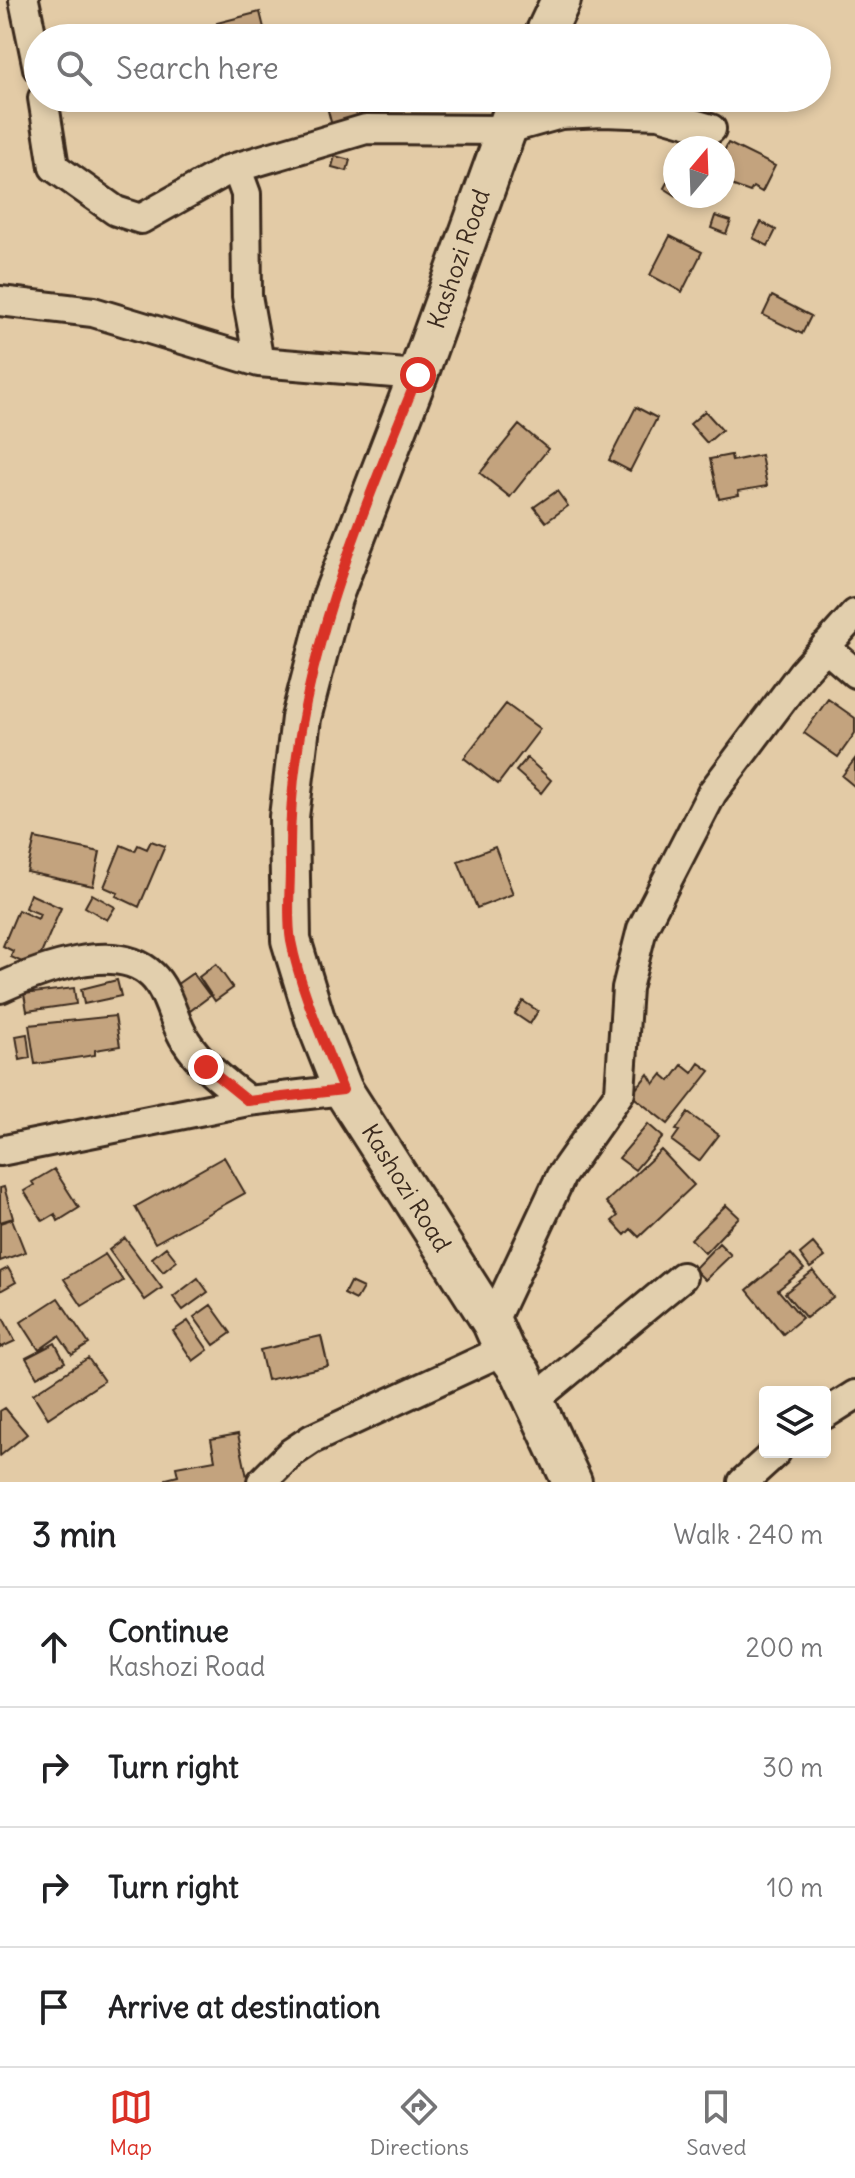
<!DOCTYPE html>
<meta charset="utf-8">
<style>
body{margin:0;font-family:Delius,sans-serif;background:#f2f2f2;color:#202124}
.controls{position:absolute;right:24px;bottom:24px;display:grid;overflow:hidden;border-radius:8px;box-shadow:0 4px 12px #0003}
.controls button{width:72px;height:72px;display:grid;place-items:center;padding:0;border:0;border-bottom:2px solid #e0e0e0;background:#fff;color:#202124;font:40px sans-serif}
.compass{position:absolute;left:663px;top:136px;width:72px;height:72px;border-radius:50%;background:#fff;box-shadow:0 4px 12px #0003;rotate:19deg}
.stop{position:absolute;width:24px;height:24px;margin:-18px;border:6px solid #d93025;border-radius:50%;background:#fff}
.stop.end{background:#d93025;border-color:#fff;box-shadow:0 2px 8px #0008}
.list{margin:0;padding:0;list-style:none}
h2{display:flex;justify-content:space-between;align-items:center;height:104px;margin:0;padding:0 32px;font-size:34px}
h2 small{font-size:26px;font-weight:400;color:#757577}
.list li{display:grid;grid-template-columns:52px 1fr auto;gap:24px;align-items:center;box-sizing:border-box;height:120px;padding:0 32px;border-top:2px solid #e0e0e0}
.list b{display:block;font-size:30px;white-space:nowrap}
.list p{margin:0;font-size:26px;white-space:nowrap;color:#757577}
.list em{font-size:26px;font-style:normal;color:#757577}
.icon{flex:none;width:44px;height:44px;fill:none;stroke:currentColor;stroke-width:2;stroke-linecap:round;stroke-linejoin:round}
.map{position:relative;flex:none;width:855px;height:1482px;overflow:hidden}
.search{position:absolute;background:#fff;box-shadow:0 4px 12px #0003;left:24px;right:24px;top:24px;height:88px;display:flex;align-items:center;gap:20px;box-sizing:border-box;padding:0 28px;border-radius:44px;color:#757577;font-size:30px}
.sheet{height:584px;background:#fff}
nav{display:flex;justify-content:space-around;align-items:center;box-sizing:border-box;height:112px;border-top:2px solid #e0e0e0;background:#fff;font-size:22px;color:#757577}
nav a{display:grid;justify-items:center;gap:4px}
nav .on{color:#d93025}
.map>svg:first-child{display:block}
.building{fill:#c3a37e;stroke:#3b2a1e;stroke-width:2}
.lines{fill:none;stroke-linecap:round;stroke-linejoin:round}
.street-casing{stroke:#3b2a1e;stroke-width:34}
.secondary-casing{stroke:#3b2a1e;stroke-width:44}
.street{stroke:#e2cfad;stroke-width:28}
.secondary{stroke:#e2cfad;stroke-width:38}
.route{stroke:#d93025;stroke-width:10}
.labels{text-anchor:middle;stroke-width:7;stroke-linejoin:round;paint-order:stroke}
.street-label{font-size:24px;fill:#3b2a1e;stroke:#e2cfad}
</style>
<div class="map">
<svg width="855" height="1482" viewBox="0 0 855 1482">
<rect width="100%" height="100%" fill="#e3cba6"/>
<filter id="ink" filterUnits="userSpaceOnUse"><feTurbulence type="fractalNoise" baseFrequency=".0125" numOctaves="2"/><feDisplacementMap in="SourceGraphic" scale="16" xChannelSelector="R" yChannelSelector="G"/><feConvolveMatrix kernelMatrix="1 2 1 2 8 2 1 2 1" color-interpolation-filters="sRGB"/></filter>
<g filter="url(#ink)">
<path class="building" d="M 260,12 L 266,36 L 221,38 L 217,23 Z
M 385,23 L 388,38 L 340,38 L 339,33 Z
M 376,98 L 380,113 L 332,126 L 325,99 Z
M 728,143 L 775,166 L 762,192 L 753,187 L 750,192 L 723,182 L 723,153 Z
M 335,156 L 350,160 L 347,171 L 332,167 Z
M 675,168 L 675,195 L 664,188 Z
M 715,216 L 731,221 L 726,234 L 711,228 Z
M 761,222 L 776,230 L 768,246 L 753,238 Z
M 670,236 L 702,252 L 682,292 L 650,275 Z
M 772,296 L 811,316 L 802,334 L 763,315 Z
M 636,407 L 657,418 L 630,471 L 609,460 Z
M 705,411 L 722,430 L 707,443 L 690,424 Z
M 519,425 L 548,449 L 510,497 L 480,473 Z
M 731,455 L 732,461 L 761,455 L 767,486 L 738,491 L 739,495 L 719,499 L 710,459 Z
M 557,491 L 568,506 L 546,522 L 534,507 Z
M 828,699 L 855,718 L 855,733 L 838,757 L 804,733 Z
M 506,704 L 540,729 L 498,784 L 464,758 Z
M 527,758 L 551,780 L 541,793 L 516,771 Z
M 855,759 L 855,785 L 854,786 L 842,776 Z
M 35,838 L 100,852 L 93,886 L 27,872 Z
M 151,841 L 165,846 L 139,907 L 116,896 L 118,893 L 104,887 L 121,845 L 135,851 L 138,845 L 147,849 Z
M 495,847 L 513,894 L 477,908 L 458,861 Z
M 30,894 L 61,908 L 35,968 L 11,957 L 13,951 L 3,946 L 18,910 L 38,919 L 40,914 L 25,908 Z
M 92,894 L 115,907 L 107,920 L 85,907 Z
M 216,964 L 233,988 L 215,1001 L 199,977 Z
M 193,973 L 210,996 L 190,1011 L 173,987 Z
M 117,980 L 121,996 L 84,1004 L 81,989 Z
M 74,988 L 76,1004 L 27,1011 L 24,994 Z
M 523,1001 L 538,1011 L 530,1024 L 515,1014 Z
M 115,1016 L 120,1046 L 95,1050 L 95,1055 L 35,1064 L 29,1025 Z
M 27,1034 L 30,1058 L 20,1060 L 16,1036 Z
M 699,1063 L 710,1071 L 668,1124 L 631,1095 L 648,1074 L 654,1084 L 662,1074 L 670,1081 L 682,1065 L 692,1073 Z
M 688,1113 L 719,1135 L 699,1161 L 672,1141 L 679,1131 L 676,1130 Z
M 648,1124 L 663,1137 L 635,1170 L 619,1158 Z
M 661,1150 L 694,1185 L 639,1237 L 631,1229 L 625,1235 L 612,1221 L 618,1216 L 606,1202 Z
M 224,1157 L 245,1193 L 155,1243 L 135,1207 Z
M 54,1169 L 79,1208 L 58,1221 L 55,1214 L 43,1221 L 24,1191 L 34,1185 L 32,1182 Z
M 4,1187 L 13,1218 L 0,1222 L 0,1188 Z
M 726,1205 L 739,1217 L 705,1253 L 691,1239 Z
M 12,1219 L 25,1252 L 0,1261 L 0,1223 Z
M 125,1238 L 162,1288 L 145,1300 L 109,1250 Z
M 719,1243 L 731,1255 L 705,1280 L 694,1269 Z
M 813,1243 L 825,1257 L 810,1268 L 800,1254 Z
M 166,1247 L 177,1261 L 163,1272 L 152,1258 Z
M 105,1254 L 123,1281 L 82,1306 L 64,1279 Z
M 791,1254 L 804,1269 L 778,1290 L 802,1318 L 783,1334 L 747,1290 Z
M 8,1268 L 16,1282 L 0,1291 L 0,1272 Z
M 813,1271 L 833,1297 L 806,1318 L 785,1293 Z
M 198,1278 L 208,1292 L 183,1310 L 173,1297 Z
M 350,1282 L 363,1288 L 356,1300 L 344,1294 Z
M 58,1298 L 89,1344 L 72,1355 L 59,1336 L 39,1350 L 21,1322 Z
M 211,1305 L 231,1333 L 214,1345 L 194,1317 Z
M 0,1312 L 15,1341 L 0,1348 Z
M 188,1321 L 208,1350 L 193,1361 L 173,1331 Z
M 321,1336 L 328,1366 L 267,1380 L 260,1350 Z
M 55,1343 L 65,1362 L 37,1377 L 26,1358 Z
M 88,1358 L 104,1381 L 48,1418 L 33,1394 Z
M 5,1408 L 27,1434 L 0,1456 L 0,1411 Z
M 238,1434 L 248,1482 L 166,1482 L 166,1479 L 178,1476 L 176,1467 L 215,1460 L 211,1439 Z"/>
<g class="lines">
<defs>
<path id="street" d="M 24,0 L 38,68
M 43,98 L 54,167 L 116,211 L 141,219 L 228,170 L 239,175 L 246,194 L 247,296 L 259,362
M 228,170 L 366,129 L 504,130 L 561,114 L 603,112 L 659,114 L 711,129
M 0,301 L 93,312 L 259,362 L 418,375
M 825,647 L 855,673
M 0,988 C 39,970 116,940 152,975 C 169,991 173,1022 186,1041 C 202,1066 225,1082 248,1101
M 0,1151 L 248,1101 L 343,1090
M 492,1323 L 561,1176 L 620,1092 L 627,988 L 642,929 L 712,793 L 803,672 L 855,614
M 533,1401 L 682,1277
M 825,1414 L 855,1395
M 262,1482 L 291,1453 L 312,1439 L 504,1350
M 743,1482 L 776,1452"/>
<path id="secondary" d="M 543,38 L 561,0
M 518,98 L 418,375 L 332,598 L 301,718 L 289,817 L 291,940 L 316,1022 L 343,1090 L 492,1323 L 504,1350 L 521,1373 L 572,1482"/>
</defs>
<use href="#street" class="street-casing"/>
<use href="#secondary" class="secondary-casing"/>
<use href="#street" class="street"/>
<use href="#secondary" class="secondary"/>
</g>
</g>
<g class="lines" filter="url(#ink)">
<path class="route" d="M 206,1067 L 248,1101 L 343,1090 C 325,1045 300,989 291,941 C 287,918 290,892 290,868 C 286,690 353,537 418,375"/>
</g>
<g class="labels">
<g class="street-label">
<text transform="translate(459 259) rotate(-71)" y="8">Kashozi Road</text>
<text transform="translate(406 1188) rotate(58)" y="8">Kashozi Road</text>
</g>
</g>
</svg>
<div class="controls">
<button><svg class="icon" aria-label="layers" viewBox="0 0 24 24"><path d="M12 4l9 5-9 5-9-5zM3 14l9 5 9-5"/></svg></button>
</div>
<svg class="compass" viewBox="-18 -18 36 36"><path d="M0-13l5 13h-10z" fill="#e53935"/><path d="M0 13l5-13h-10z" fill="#757577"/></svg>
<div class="stop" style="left:418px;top:375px"></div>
<div class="stop end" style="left:206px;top:1067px"></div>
<div class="search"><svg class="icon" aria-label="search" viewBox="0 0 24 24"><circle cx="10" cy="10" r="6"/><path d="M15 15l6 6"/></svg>Search here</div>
</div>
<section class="sheet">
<h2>3 min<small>Walk · 240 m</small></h2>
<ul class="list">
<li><svg class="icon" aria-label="ahead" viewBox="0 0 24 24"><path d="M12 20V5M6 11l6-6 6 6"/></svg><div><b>Continue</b><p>Kashozi Road</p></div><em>200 m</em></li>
<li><svg class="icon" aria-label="right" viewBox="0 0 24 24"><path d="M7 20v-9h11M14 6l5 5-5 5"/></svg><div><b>Turn right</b></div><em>30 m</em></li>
<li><svg class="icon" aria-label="right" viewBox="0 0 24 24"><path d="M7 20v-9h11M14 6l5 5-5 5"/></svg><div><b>Turn right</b></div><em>10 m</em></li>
<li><svg class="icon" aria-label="arrive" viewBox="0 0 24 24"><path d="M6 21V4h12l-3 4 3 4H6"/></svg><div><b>Arrive at destination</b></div></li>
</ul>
</section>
<nav>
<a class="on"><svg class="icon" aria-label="map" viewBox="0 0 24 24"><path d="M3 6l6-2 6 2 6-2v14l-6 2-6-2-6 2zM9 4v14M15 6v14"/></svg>Map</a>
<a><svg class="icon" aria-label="directions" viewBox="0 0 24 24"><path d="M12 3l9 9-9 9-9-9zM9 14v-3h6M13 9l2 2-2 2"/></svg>Directions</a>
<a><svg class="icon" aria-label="saved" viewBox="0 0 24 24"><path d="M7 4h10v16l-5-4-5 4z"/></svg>Saved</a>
</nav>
